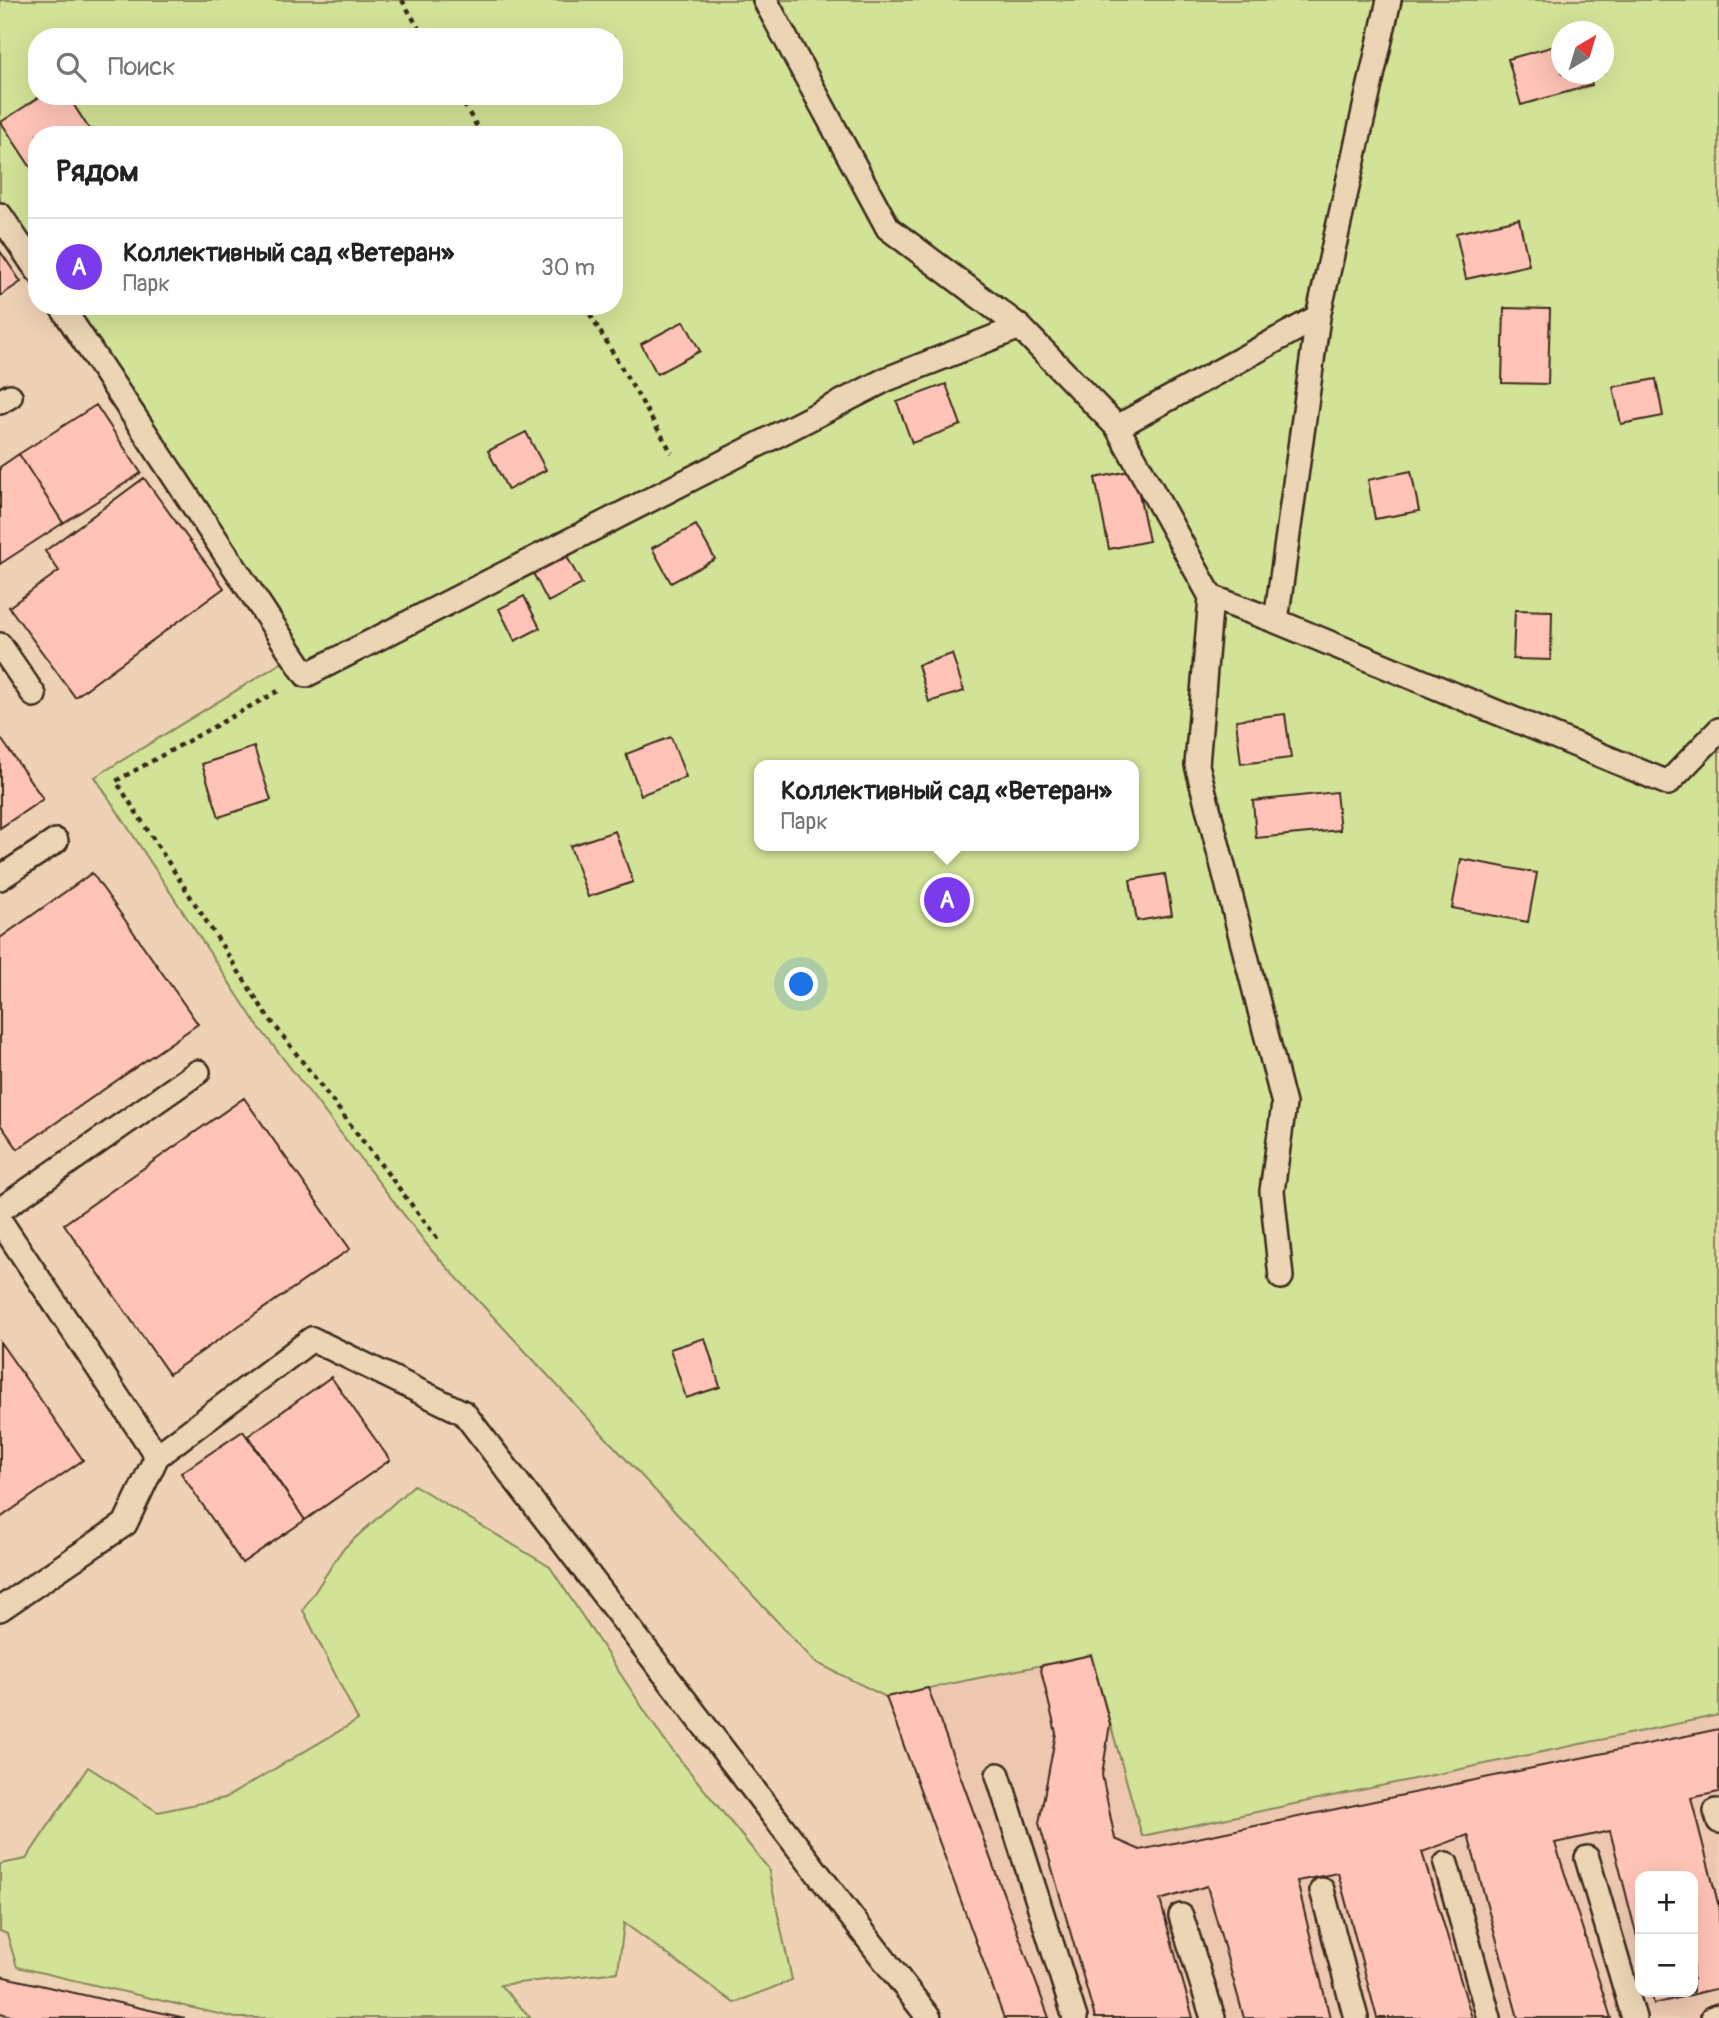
<!DOCTYPE html>
<html lang="ru">
<meta charset="utf-8">
<style>
body{margin:0;font-family:Pangolin,sans-serif;background:#f6f6f6;color:#222}
.controls{position:absolute;right:21px;bottom:21px;display:grid;overflow:hidden;border-radius:14px;box-shadow:0 7px 28px #0002}
.controls button{width:63px;height:63px;display:grid;place-items:center;padding:0;border:0;border-bottom:2px solid #e0e0e0;background:#fff;color:#222;font:35px sans-serif}
.compass{position:absolute;left:1551px;top:21px;width:63px;height:63px;border-radius:50%;background:#fff;box-shadow:0 7px 28px #0002;rotate:38deg}
.you{position:absolute;left:802px;top:985px;width:24px;height:24px;margin:-18px;border:5px solid #fff;border-radius:50%;background:#1a73e8;box-shadow:0 0 0 10px #1a73e833}
.badge{display:grid;place-items:center;width:46px;height:46px;border-radius:50%;background:#7c3aed;color:#fff;font-size:23px;font-weight:700}
.pin{position:absolute;translate:-50% -50%;border:4px solid #fff;box-shadow:0 2px 7px #0006}
.popup{position:absolute;left:754px;top:760px;width:385px;height:91px;box-sizing:border-box;display:grid;place-content:center;border-radius:14px;background:#fff;filter:drop-shadow(0 2px 5px #0005);font-size:23px;white-space:nowrap;color:#767676}
.popup b{font-size:26px;color:#222}
.popup::after{content:'';position:absolute;left:50%;top:100%;margin-left:-14px;border:14px solid transparent;border-top-color:#fff}
.list{margin:0;padding:0;list-style:none}
h2{display:flex;justify-content:space-between;align-items:center;height:91px;margin:0;padding:0 28px;font-size:30px}
h2 small{font-size:23px;font-weight:400;color:#767676}
.list li{display:grid;grid-template-columns:46px 1fr auto;gap:21px;align-items:center;box-sizing:border-box;height:98px;padding:0 28px;border-top:2px solid #e0e0e0}
.list b{display:block;font-size:26px;white-space:nowrap}
.list p{margin:0;font-size:23px;white-space:nowrap;color:#767676}
.list em{font-size:23px;font-style:normal;color:#767676}
.icon{flex:none;width:38px;height:38px;fill:none;stroke:currentColor;stroke-width:2;stroke-linecap:round;stroke-linejoin:round}
.map{position:relative;flex:none;width:1719px;height:2018px;overflow:hidden}
.search{position:absolute;background:#fff;box-shadow:0 7px 28px #0002;left:28px;top:28px;width:595px;height:77px;display:flex;align-items:center;gap:18px;box-sizing:border-box;padding:0 24px;border-radius:28px;color:#767676;font-size:26px}
.panel{position:absolute;background:#fff;box-shadow:0 7px 28px #0002;left:28px;top:126px;width:595px;height:189px;border-radius:28px}
.map>svg:first-child{display:block}
.built{fill:#edc7b0;fill-rule:evenodd}
.green{fill:#d2e397;stroke:#86865a;stroke-width:2;fill-rule:evenodd}
.building{fill:#ffc4b7;stroke:#3b2a1e;stroke-width:2}
.lines{fill:none;stroke-linecap:round;stroke-linejoin:round}
.service-casing{stroke:#3b2a1e;stroke-width:28}
.path{stroke:#3b2a1e;stroke-width:4.5;stroke-dasharray:5 5;stroke-linecap:butt}
.service{stroke:#ebd5b4;stroke-width:23}
</style>
<div class="map">
<svg width="1719" height="2018" viewBox="0 0 1719 2018">
<rect width="100%" height="100%" fill="#efd2b5"/>
<filter id="ink" filterUnits="userSpaceOnUse"><feTurbulence type="fractalNoise" baseFrequency=".0143" numOctaves="2"/><feDisplacementMap in="SourceGraphic" scale="14" xChannelSelector="R" yChannelSelector="G"/><feConvolveMatrix kernelMatrix="1 2 1 2 8 2 1 2 1" color-interpolation-filters="sRGB"/></filter>
<g filter="url(#ink)">
<path class="built" d="M 1091,1655 L 1143,1836 L 1719,1715 L 1719,2018 L 1004,2018 L 886,1697 ZM 1640,1876 L 1693,1876 L 1693,1992 L 1640,1992 Z"/>
<path class="green" d="M 0,0 L 1719,0 L 1719,1715 L 1142,1836 L 1091,1655 L 886,1697 L 815,1662 L 432,1251 L 255,1022 L 95,777 L 286,660 L 46,306 L 614,306 L 614,135 L 37,135 L 37,292 L 0,238 ZM 1562,32 L 1604,32 L 1604,74 L 1562,74 ZM 37,37 L 614,37 L 614,96 L 37,96 ZM 760,765 L 1134,765 L 1134,846 L 760,846 Z
M 414,1485 L 550,1567 L 664,1740 L 768,1868 L 792,1980 L 734,2003 L 624,1923 L 618,1972 L 500,1985 L 531,2018 L 236,2018 L 17,1967 L 7,1934 L 0,1931 L 0,1864 L 26,1859 L 88,1767 L 158,1812 L 225,1798 L 358,1720 L 303,1610 L 342,1550 Z"/>
<path class="building" d="M 1562,44 L 1562,74 L 1589,74 L 1592,85 L 1521,105 L 1508,59 Z
M 41,96 L 68,96 L 93,135 L 37,135 L 37,177 L 1,122 Z
M 1519,219 L 1529,265 L 1466,279 L 1456,233 Z
M 0,251 L 21,282 L 0,296 Z
M 1504,308 L 1550,309 L 1548,384 L 1502,383 Z
M 684,321 L 700,351 L 657,374 L 641,344 Z
M 1656,379 L 1663,416 L 1621,424 L 1613,387 Z
M 946,384 L 961,425 L 912,443 L 897,402 Z
M 96,405 L 141,473 L 63,523 L 19,454 Z
M 526,432 L 546,470 L 508,490 L 488,451 Z
M 19,454 L 63,523 L 0,564 L 0,467 Z
M 1134,470 L 1149,541 L 1109,549 L 1095,478 Z
M 1411,471 L 1419,511 L 1375,519 L 1368,480 Z
M 144,478 L 224,588 L 75,697 L 9,607 L 59,571 L 45,551 Z
M 696,525 L 715,559 L 671,583 L 652,548 Z
M 566,555 L 582,584 L 548,602 L 533,573 Z
M 524,596 L 540,628 L 515,641 L 499,609 Z
M 1515,610 L 1552,611 L 1551,660 L 1513,659 Z
M 952,654 L 964,691 L 929,702 L 918,665 Z
M 1285,714 L 1291,758 L 1241,764 L 1236,720 Z
M 0,737 L 43,799 L 0,828 Z
M 671,737 L 686,777 L 641,795 L 626,754 Z
M 254,747 L 271,800 L 219,817 L 202,764 Z
M 1336,792 L 1340,830 L 1256,838 L 1253,801 Z
M 615,831 L 633,882 L 588,897 L 570,846 Z
M 1461,859 L 1537,873 L 1528,922 L 1452,908 Z
M 92,873 L 198,1024 L 18,1149 L 0,1124 L 0,938 Z
M 1165,874 L 1172,915 L 1137,921 L 1130,880 Z
M 244,1098 L 350,1249 L 169,1374 L 64,1224 Z
M 705,1338 L 720,1387 L 686,1398 L 670,1349 Z
M 0,1342 L 83,1460 L 0,1518 Z
M 331,1377 L 390,1460 L 305,1520 L 248,1436 Z
M 243,1431 L 305,1520 L 242,1563 L 181,1473 Z
M 1091,1655 L 1110,1724 L 1102,1775 L 1115,1839 L 1140,1850 L 1719,1729 L 1719,1792 L 1691,1798 L 1719,1907 L 1719,1988 L 1654,2004 L 1651,1992 L 1693,1992 L 1693,1876 L 1640,1876 L 1640,1949 L 1610,1831 L 1555,1843 L 1611,2018 L 1518,2018 L 1468,1835 L 1422,1852 L 1472,2018 L 1377,2018 L 1338,1873 L 1297,1881 L 1330,2018 L 1244,2018 L 1207,1886 L 1160,1900 L 1193,2018 L 1095,2018 L 1039,1823 L 1056,1733 L 1040,1666 Z
M 928,1688 L 1049,2018 L 1004,2018 L 886,1697 Z
M 0,1976 L 185,2018 L 18,2018 L 0,2013 Z"/>
<g class="lines">
<defs>
<path id="service" d="M 765,0 L 888,228 L 1020,327 L 1117,427 L 1211,597 L 1276,621 L 1668,783 L 1719,730
M 0,215 L 37,270
M 61,306 L 306,675 L 887,379 L 1020,327
M 0,402 L 10,396
M 1117,427 L 1318,317
M 1211,597 L 1197,765 L 1284,1104 L 1272,1191 L 1281,1277
M 1276,621 L 1318,317 L 1389,0
M 0,645 L 34,695
M 0,878 L 56,841
M 0,1210 L 198,1072
M 0,1221 L 157,1456
M 0,1609 L 125,1524 L 157,1456 L 312,1339 L 464,1413 L 929,2018
M 998,1775 L 1075,2018
M 1716,1811 L 1719,1821
M 1587,1858 L 1634,2018
M 1446,1864 L 1489,2018
M 1322,1890 L 1356,2018
M 1181,1916 L 1213,2018
M 1713,2018 L 1719,2016"/>
</defs>
<use href="#service" class="service-casing"/>
<path class="path" d="M 402,0 L 424,37
M 459,96 L 482,135
M 585,306 L 672,453
M 278,691 L 116,781 L 266,1014 L 440,1242"/>
<use href="#service" class="service"/>
</g>
</g>
</svg>
<div class="controls">
<button>+</button>
<button>−</button>
</div>
<svg class="compass" viewBox="-18 -18 36 36"><path d="M0-13l5 13h-10z" fill="#e53935"/><path d="M0 13l5-13h-10z" fill="#767676"/></svg>
<div class="you"></div>
<div class="pin badge" style="left:947px;top:900px">A</div>
<div class="popup"><b>Коллективный сад «Ветеран»</b>Парк</div>
<div class="search"><svg class="icon" aria-label="search" viewBox="0 0 24 24"><circle cx="10" cy="10" r="6"/><path d="M15 15l6 6"/></svg>Поиск</div>
<section class="panel">
<h2>Рядом<small></small></h2>
<ul class="list">
<li><span class="badge">A</span><div><b>Коллективный сад «Ветеран»</b><p>Парк</p></div><em>30 m</em></li>
</ul>
</section>
</div>
